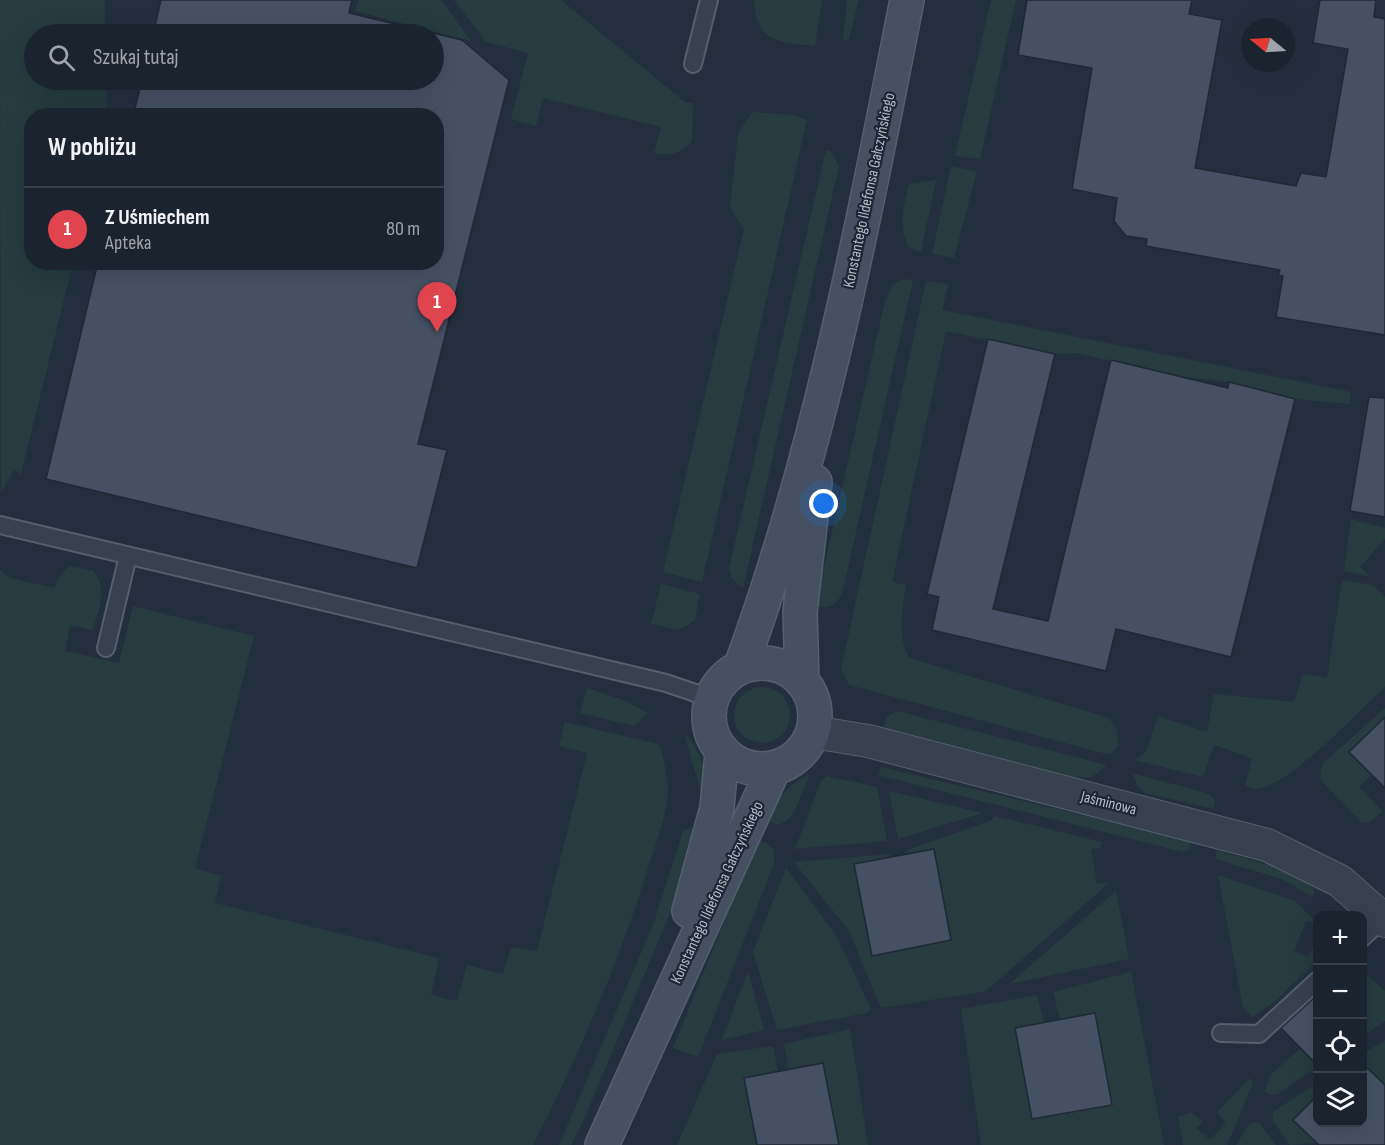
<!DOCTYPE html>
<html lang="pl">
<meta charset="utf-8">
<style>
body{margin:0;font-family:"Sofia Sans Condensed",sans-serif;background:#282f3a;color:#f1f3f6}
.controls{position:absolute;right:18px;bottom:18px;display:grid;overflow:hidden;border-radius:12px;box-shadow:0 6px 24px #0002}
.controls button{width:54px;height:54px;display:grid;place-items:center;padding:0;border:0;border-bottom:2px solid #39404a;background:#1b232e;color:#f1f3f6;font:30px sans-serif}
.compass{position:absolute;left:1241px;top:18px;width:54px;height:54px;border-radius:50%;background:#1b232e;box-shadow:0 6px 24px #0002;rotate:288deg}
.you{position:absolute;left:824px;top:504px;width:21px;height:21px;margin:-15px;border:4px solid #fff;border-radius:50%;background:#1a73e8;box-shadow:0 0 0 9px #1a73e833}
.badge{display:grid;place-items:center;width:39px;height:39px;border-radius:50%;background:#ea580c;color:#fff;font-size:20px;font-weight:700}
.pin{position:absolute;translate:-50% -50px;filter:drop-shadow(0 2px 3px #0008)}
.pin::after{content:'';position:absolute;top:32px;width:21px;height:18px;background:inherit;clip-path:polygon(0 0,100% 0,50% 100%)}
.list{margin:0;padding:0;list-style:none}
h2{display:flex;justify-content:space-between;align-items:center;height:78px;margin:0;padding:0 24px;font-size:26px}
h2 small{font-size:20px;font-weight:400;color:#a0a4aa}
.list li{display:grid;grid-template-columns:39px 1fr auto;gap:18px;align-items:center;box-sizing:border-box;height:84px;padding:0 24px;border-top:2px solid #39404a}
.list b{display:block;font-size:22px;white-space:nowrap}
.list p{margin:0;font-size:20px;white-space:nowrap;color:#a0a4aa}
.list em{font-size:20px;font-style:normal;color:#a0a4aa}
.icon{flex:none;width:33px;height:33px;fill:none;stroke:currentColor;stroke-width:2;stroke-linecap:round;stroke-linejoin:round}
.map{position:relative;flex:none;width:1385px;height:1145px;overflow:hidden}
.search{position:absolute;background:#1b232e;box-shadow:0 6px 24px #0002;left:24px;top:24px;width:420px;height:66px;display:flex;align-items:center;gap:15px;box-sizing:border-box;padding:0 21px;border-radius:33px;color:#a0a4aa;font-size:22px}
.panel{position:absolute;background:#1b232e;box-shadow:0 6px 24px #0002;left:24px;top:108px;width:420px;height:162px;border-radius:24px}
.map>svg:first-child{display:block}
.green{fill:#263c3f}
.building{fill:#455162;stroke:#1f2835;stroke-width:1.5}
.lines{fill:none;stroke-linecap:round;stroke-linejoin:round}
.lane-casing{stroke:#565f6c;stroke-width:20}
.street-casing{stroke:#565f6c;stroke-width:34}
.secondary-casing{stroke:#565f6c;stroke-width:36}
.lane{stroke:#38414e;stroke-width:16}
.street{stroke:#38414e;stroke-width:32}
.secondary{stroke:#465061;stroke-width:33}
.labels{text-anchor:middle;stroke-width:4.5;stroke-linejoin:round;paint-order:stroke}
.street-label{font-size:16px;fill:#b4bcc9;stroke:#1d2633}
</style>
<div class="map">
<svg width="1385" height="1145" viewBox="0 0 1385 1145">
<rect width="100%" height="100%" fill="#242f3e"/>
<path class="green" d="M 0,0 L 105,0 L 105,34 L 34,34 L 34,80 L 106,80 L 107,115 L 32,116 L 32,262 L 73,263 L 21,474 L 14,470 L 1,493 Z
M 358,0 L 441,0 L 471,41 L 355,11 Z
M 454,0 L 561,0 L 686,103 L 693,103 L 692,141 C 682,153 669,157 654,153 L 661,127 L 543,98 L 536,126 L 511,119 L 528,53 L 486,42 Z
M 754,0 L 822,0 L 815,46 C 779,42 756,43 754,0 Z
M 847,0 L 859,0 L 849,39 L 843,41 Z
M 991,0 L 1016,0 L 980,159 L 955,156 Z
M 752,112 L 794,115 L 807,120 L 702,582 L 663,572 L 744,229 L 730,207 L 738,134 Z
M 826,150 L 831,151 L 839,166 L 743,588 L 732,579 L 729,568 Z
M 951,166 L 977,171 L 954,258 L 932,254 Z
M 936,180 L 921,252 L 909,248 C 898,225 903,208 909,184 Z
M 903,279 L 913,280 L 842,594 C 835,606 828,609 815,606 L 885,301 L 893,284 Z
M 926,281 L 948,284 L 942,310 L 1351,392 L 1349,404 L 1295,399 L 1229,382 L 1176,376 L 1076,353 L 1055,354 L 946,331 L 892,582 L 906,585 C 902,611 897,633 909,658 L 1109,718 L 1117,730 L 1118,746 L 1110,755 L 849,685 L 841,669 Z
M 1351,519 L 1385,528 L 1385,539 L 1360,567 L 1371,577 L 1344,571 Z
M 69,566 L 92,570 C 109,586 98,611 93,630 L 70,625 L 65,651 L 119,663 L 133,606 L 254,636 L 195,868 L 221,876 L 215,903 L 439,958 L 431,995 L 457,1001 L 467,965 L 503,974 L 511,947 L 537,951 L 587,753 L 559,746 L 565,722 L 658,744 C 664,753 668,781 668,792 C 666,819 655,846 647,871 C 618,965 578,1057 533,1145 L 0,1145 L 0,570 L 10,578 L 54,588 L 60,576 Z
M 1342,580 L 1373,585 L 1385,597 L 1385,687 C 1359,711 1291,784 1258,789 C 1254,789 1249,787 1245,786 L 1252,758 L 1214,745 L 1203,777 L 1135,760 L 1146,752 L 1158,716 L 1207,732 L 1214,694 L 1294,702 L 1303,674 L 1327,678 Z
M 661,584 L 700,594 L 695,620 L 679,630 L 651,624 Z
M734 715a28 28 0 1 1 56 0a28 28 0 1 1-56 0Z
M 587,688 L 626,701 L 648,713 L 634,726 L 580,713 Z
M 1385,708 L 1385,723 L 1380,722 L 1349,752 L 1372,775 L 1359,787 L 1382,811 L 1369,823 L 1362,823 L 1320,779 L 1322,764 Z
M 897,711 L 1107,765 L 1092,777 L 1078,778 L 882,731 L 887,717 Z
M 684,733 C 700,748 711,778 703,800 Z
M 881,767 L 1191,841 L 1188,850 L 1183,852 L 878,775 Z
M 1132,773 L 1210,794 L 1215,801 L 1213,809 L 1145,793 L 1138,786 Z
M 810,774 L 796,808 L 790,818 L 779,825 L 766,820 C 778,799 788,784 810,774 Z
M 827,776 L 877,787 L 887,841 L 795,849 L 821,781 Z
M 889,791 L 983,813 L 898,839 Z
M 995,816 L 1102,842 L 1101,848 L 1091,849 L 1097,884 L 1110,882 L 986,991 L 881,1008 L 849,931 L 794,862 L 889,854 L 891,857 L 854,864 L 872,955 L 951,940 L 934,849 L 907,854 L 907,850 L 990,821 Z
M 698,824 L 670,913 L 585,1117 L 571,1145 L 559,1145 L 653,925 L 683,831 Z
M 757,840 L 767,843 L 774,850 L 774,864 L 698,1057 L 673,1048 Z
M 1217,850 C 1246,860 1291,866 1314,889 L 1313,897 L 1282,879 L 1215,859 Z
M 786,868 L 837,937 L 871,1009 L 866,1013 L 777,1030 L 753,952 Z
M 1218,875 L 1295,901 L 1317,923 L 1306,921 L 1294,951 L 1308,957 L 1317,939 L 1317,961 L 1274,1002 L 1252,1017 L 1243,1007 Z
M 1116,891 L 1129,959 L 1009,984 Z
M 748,971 L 764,1030 L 722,1040 Z
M 1363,971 L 1385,991 L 1385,1021 L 1363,1036 Z
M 1131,972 L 1164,1145 L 981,1145 L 961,1009 L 1037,995 L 1044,1023 L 1015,1028 L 1032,1119 L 1111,1105 L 1060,1020 L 1053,992 Z
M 850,1029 L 868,1145 L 839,1145 L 823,1063 L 789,1069 L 784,1044 Z
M 1317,1034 L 1317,1067 L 1278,1094 L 1271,1095 L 1265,1092 L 1270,1075 Z
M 1385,1040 L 1385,1085 L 1363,1063 L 1363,1054 Z
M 773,1046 L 778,1071 L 744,1078 L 757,1145 L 677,1145 L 717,1054 Z
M 1250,1078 L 1253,1083 L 1227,1145 L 1183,1145 L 1178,1117 L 1191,1112 L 1203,1122 L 1196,1128 L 1210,1140 L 1226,1123 L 1217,1112 Z
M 1317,1083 L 1317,1096 L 1294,1120 L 1317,1143 L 1290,1145 L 1273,1121 L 1273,1112 Z
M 1259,1122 L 1276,1145 L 1236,1145 L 1250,1123 Z"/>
<path class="building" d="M 161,0 L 352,0 L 349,13 L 462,40 L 509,80 L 418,444 L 447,450 L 417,568 L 46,479 L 98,262 L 436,262 L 436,116 L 133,116 L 142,80 L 434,80 L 434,34 L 153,34 Z
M 1027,0 L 1192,0 L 1189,14 L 1222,20 L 1195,168 L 1296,186 L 1301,173 L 1326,177 L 1348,49 L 1313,43 L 1320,0 L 1376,0 L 1374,17 L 1385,19 L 1385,335 L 1276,317 L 1283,276 L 1278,275 L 1280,270 L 1146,246 L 1147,239 L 1126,236 L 1114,221 L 1117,198 L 1072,189 L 1092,68 L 1018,55 Z
M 988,339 L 1055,354 L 993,609 L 1048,621 L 1111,360 L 1228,388 L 1229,382 L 1295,399 L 1231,657 L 1116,629 L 1106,671 L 932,630 L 939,597 L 927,594 Z
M 1369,397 L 1385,398 L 1385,517 L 1350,511 Z
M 1385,717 L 1385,788 L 1349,752 Z
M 934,849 L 951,940 L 872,956 L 854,864 Z
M 1317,995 L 1317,1065 L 1281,1028 Z
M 1095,1013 L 1112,1105 L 1032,1119 L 1015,1028 Z
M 823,1063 L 839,1145 L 757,1145 L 744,1078 Z
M 1362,1063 L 1385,1085 L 1385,1145 L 1319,1145 L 1293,1120 L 1317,1096 L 1317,1122 L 1362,1122 Z"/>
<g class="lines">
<defs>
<path id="lane" d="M 693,64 L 709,0
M 0,525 L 666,683 L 710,698
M 106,648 L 128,556
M 1362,938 L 1383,919
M 1221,1033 L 1259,1034 L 1318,980"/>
<path id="street" d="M 813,732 L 868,741 L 1267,845 L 1340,881 L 1385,921"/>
<path id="secondary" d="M709 716a53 53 0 1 1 106 0a53 53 0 1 1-106 0Z
M 741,666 C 820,451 863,224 907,0
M 802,680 L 800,612 L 815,482
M 689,911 L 717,808 L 722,752
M 602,1145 L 774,768"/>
</defs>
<use href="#lane" class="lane-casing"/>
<use href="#street" class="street-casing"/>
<use href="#secondary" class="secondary-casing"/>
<use href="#lane" class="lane"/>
<use href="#street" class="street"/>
<use href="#secondary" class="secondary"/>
</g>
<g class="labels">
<g class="street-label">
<text transform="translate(868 190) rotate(-78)" y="6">Konstantego Ildefonsa Gałczyńskiego</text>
<text transform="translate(1109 802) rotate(14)" y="6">Jaśminowa</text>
<text transform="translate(716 892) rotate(-65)" y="6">Konstantego Ildefonsa Gałczyńskiego</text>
</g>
</g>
</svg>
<div class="controls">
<button>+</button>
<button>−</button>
<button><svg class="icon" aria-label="locate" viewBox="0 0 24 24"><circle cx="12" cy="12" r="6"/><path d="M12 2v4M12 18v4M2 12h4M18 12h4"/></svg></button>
<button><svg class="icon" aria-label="layers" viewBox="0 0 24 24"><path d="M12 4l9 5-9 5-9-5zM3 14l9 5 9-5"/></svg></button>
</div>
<svg class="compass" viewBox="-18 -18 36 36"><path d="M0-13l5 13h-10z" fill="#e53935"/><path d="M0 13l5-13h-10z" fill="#a0a4aa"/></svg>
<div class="you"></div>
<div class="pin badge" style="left:437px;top:332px;background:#e0444e">1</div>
<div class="search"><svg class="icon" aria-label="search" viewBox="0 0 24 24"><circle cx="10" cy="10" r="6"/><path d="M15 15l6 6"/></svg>Szukaj tutaj</div>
<section class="panel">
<h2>W pobliżu<small></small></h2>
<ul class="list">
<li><span class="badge" style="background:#e0444e">1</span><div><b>Z Uśmiechem</b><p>Apteka</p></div><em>80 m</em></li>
</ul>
</section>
</div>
